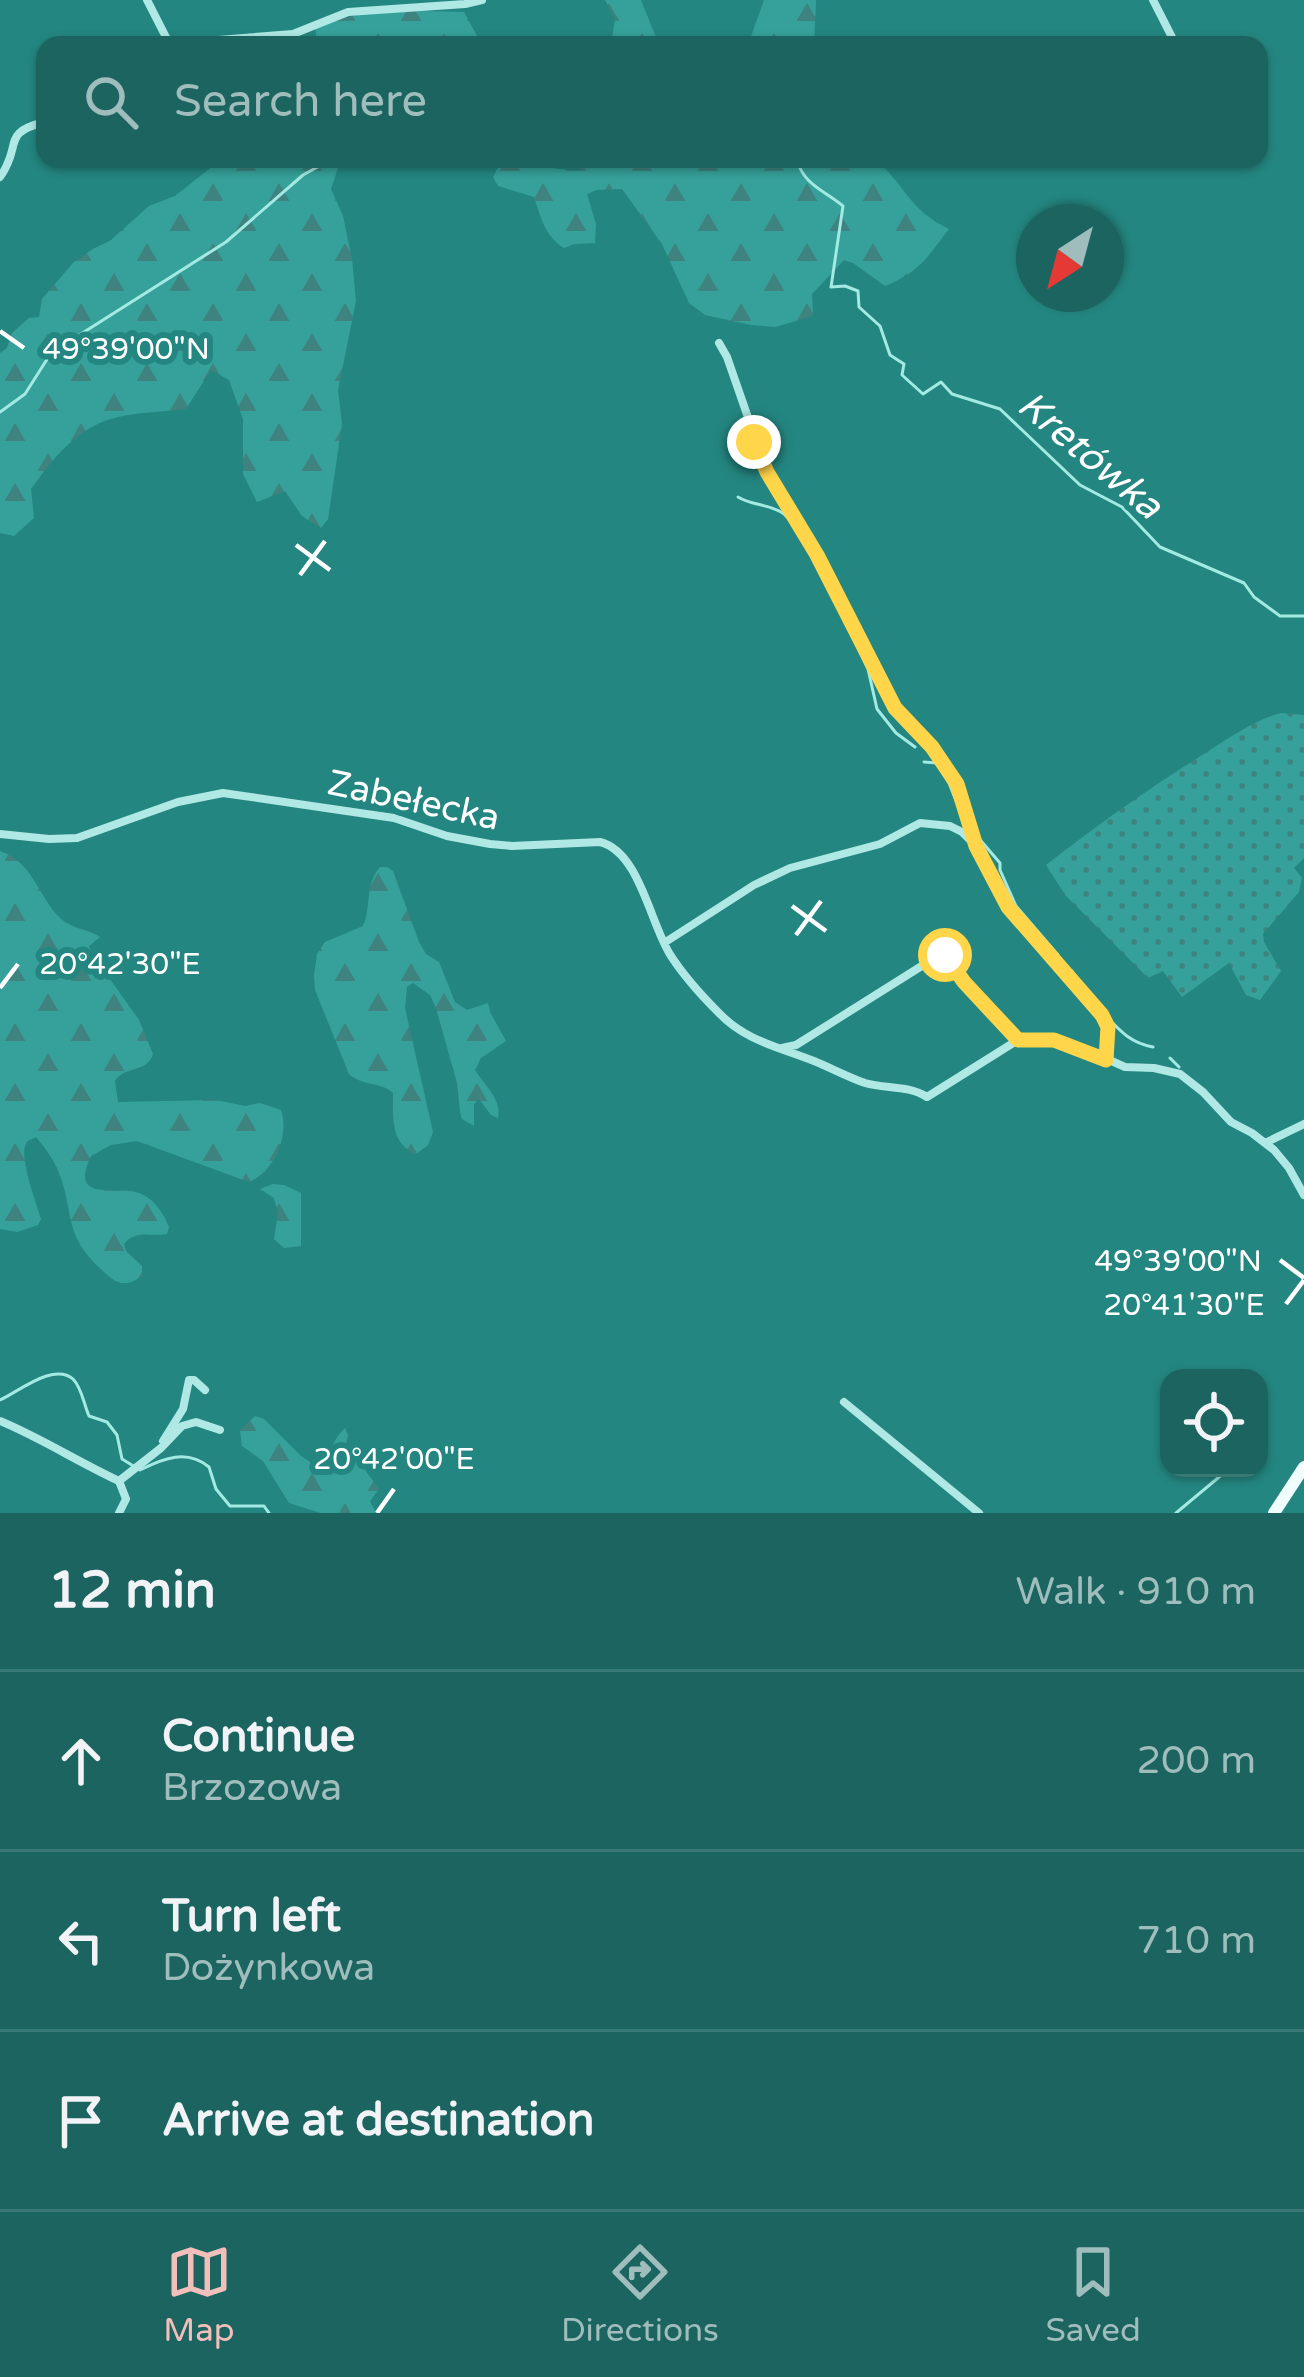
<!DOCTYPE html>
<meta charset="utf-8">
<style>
body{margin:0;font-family:"Varela Round",sans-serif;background:#246a66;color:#f1f3f6}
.controls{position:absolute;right:36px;bottom:36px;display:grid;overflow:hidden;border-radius:24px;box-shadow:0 3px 9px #0004}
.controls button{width:108px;height:108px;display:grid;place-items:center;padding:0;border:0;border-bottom:3px solid #397875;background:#1b6460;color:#f1f3f6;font:60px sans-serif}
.compass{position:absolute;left:1016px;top:204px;width:108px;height:108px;border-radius:50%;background:#1b6460;box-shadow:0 3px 9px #0004;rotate:216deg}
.stop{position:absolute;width:36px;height:36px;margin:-27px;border:9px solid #ffd54a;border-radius:50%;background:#fff}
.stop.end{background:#ffd54a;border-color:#fff;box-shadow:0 3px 12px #0008}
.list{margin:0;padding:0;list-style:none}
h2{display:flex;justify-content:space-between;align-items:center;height:156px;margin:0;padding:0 48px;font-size:51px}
h2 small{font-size:39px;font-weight:400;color:#a0bdbd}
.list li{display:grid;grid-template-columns:78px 1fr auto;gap:36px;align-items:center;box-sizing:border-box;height:180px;padding:0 48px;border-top:3px solid #397875}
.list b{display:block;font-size:45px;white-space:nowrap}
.list p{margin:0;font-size:39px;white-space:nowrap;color:#a0bdbd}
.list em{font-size:39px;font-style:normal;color:#a0bdbd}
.icon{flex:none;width:66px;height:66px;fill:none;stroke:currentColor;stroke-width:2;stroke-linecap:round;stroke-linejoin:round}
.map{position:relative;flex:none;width:1304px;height:1513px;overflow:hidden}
.search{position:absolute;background:#1b6460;box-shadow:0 3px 9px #0004;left:36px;right:36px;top:36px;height:132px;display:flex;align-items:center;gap:30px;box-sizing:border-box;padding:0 42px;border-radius:24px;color:#a0bdbd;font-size:45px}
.sheet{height:696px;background:#1b6460}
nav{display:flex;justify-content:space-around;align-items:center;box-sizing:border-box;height:168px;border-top:3px solid #397875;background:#1b6460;font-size:33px;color:#a0bdbd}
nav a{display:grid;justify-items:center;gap:6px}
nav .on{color:#f2bfbb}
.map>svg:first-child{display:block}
.green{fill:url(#green-dots)}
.forest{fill:url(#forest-firs)}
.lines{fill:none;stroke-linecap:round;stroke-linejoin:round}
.stream{stroke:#a3e9e4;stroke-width:3}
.minor{stroke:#afe8e4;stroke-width:8}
.primary{stroke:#f1fefe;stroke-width:12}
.route{stroke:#ffd54a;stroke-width:15}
.ticks{fill:none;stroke:#fff;stroke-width:4.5}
.labels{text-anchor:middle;stroke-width:12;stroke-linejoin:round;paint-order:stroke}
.street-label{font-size:36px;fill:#fff;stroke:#248680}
.water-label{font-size:39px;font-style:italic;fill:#fff;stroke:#248680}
.ticks-label{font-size:30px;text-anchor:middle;fill:#fff;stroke:#248680;stroke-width:12;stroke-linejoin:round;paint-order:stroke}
</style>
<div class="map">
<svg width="1304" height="1513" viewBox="0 0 1304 1513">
<defs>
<pattern id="green-dots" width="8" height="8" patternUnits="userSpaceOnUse" patternTransform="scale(3)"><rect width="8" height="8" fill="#36a19a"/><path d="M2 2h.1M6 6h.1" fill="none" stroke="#3e837f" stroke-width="1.8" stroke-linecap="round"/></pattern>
<pattern id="forest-firs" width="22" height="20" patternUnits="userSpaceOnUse" patternTransform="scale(3)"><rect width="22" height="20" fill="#36a19a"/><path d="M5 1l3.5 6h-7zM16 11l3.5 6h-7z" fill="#3e837f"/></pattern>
</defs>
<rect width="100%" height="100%" fill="#248680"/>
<path class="green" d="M 1281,713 L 1304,715 L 1304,858 L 1294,868 L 1302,878 L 1299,892 L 1263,934 L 1264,942 L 1281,971 L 1260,1000 L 1246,995 L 1229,963 L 1182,997 L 1163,971 L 1148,978 L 1066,896 L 1046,865 C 1097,825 1151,787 1207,752 C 1231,737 1254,720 1281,713 Z"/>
<path class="forest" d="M 605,0 L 641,0 L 659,45 L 611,45 L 615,19 Z
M 764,0 L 816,0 L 814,45 L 748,45 Z
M 380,10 L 464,12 L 482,45 L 317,45 L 315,24 Z
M 222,159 L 341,159 L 331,189 L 343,216 L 352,259 L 356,301 L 338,390 L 342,424 L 328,519 L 321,528 L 302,516 L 285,491 L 257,502 L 243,474 L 243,419 L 229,380 L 211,370 L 186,409 C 164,412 140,412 118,417 C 78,426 54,457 31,489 L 34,518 L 14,536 L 0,533 L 0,353 L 7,348 L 12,333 L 29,318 L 39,317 L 42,299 L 73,263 L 93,249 L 111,240 L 149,206 L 175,196 Z
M 595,159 L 874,159 C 905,183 908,210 949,229 C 928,257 918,273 885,286 L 853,263 L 844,260 L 812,294 L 813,316 L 775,327 L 751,325 L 705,315 L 689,303 L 662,244 L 622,189 L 597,190 L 587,194 L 596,224 L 595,243 L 574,244 L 564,248 C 545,236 541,218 534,197 L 498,186 L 493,177 L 501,162 L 577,171 Z
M 0,851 C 35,862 40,904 65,922 C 75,929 90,930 100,937 L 89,946 L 92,954 L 139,1020 L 153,1054 C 146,1074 125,1065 115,1081 L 118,1102 L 216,1100 L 245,1106 L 260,1103 L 281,1110 C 290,1135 274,1172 249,1182 L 137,1141 L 111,1145 L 91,1156 C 69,1202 113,1186 136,1192 C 153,1197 163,1212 169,1227 L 167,1234 C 151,1237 136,1229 124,1244 L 126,1251 L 142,1266 L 142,1276 C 125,1288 116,1284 102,1270 C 61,1233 76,1212 57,1168 C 52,1157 44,1147 36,1137 C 33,1139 29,1139 27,1142 C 17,1154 37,1204 41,1219 L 38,1225 L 17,1232 L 0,1229 Z
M 380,867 L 387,867 L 393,871 L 419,942 L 426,954 L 439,962 L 455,1002 L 467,1010 L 488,1003 L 490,1012 L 506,1041 L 481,1058 L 475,1070 C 484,1085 502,1099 498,1118 L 491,1115 L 479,1099 L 474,1104 L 474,1126 L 462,1119 L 460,1112 L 457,1083 L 436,1008 L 430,995 L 413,983 L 407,987 L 405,1008 L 433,1132 L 428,1145 L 416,1154 C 390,1144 393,1116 393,1093 C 381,1081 363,1087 349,1074 L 315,990 L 314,975 L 317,954 L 325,942 L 363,926 C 372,907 364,885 380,867 Z
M 273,1184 L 284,1185 L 301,1193 L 301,1246 L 284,1248 L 274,1239 L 278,1213 L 274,1198 L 260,1189 Z
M 255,1416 L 264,1419 L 301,1456 L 319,1468 C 330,1456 333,1438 345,1428 L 348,1435 L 346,1444 L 379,1489 L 370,1501 L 376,1513 L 321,1513 L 289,1503 L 263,1461 L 242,1446 L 240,1430 Z"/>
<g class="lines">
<path class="stream" d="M 501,159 C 540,168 572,170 610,159
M 784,159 L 786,159
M 797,159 C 803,185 824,190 843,206 L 831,287 L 845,286 L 858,291 L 859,307 L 880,326 L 890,355 L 904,364 L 902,375 L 923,394 L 941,382 L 952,394 L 1000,409 L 1080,485 L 1122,507 L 1160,547 L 1244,583 L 1254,597 L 1280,616 L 1304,616
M 0,412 L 25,394 L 51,353 L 226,242 L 303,175 L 332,159
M 738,497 C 752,506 772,504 784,514 C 802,530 823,576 835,598
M 839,607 L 868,669 L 877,709 L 896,733 L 915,747
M 924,762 L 937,763 L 949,783 L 964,821
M 976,835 L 1000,863 L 1000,870 L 1016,906 L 1058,955
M 1072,971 L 1081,985
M 1106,1016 C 1121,1032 1131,1043 1153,1047
M 1170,1058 L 1179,1067
M 0,1400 C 18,1392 54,1362 73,1379 C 82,1388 84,1405 89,1416 L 107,1422 L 117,1435 L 122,1459 L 140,1470 C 164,1458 187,1449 209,1467 L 216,1489 L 230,1506 L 264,1506 L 269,1513
M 1259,1443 L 1264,1439
M 1176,1513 L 1230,1468"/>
<path class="minor" d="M 147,0 L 170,45
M 1153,0 L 1176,45
M 201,45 L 218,40 L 293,34 L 348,12 L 465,4 L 482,0
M 0,177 C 23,145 0,133 45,122
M 719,343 L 727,357 L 767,472 L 817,555 L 895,708 L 932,747 L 957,785 L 976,846 L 1008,907 L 1102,1015 L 1108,1027 L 1106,1059
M 0,834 L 49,839 L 77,838 L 178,802 L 223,793 L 394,818 L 447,836 L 490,844 L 512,846 L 600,842 C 640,852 650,924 671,956 C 684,976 701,995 718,1012 C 745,1041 779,1047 814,1061 C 831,1068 848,1077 865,1083 C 886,1089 908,1085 927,1097 L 1018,1040
M 664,943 L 754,885 L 790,868 L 880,844 L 920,823 L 950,826 L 962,832 L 975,845
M 782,1048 L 796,1045 L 936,957 L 945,955 L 964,982 L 1018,1040 L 1054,1040 L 1089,1051 L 1125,1067 L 1154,1068 L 1180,1074 L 1203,1092 L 1231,1122 L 1252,1133 L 1274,1150 L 1289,1168 L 1304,1195
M 1265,1143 L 1304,1124
M 844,1402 L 979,1513
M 0,1421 C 41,1438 78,1462 119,1481 L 126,1499 L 119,1513
M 163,1441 L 183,1409 L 189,1380 L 194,1380 L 205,1390
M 119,1481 L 161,1448 L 182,1426 L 196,1422 L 220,1430"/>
<path class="primary" d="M 1274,1513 L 1304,1467"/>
</g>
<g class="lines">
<path class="route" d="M 754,442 L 767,472 L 817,555 L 895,708 L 932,747 L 957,784 L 976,846 L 1008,907 L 1102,1015 L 1108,1027 L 1106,1060 L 1054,1040 L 1018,1040 L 964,982 L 945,955"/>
</g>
<path class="ticks" d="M 0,331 L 24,348M 296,545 L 330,570M 300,575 L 325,541M 792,906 L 826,931M 796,935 L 821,901M 0,988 L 18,964M 1280,1260 L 1304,1278M 1286,1304 L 1304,1280M 377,1513 L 394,1489"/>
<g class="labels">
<g class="street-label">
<text transform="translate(414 799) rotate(12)" y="13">Zabełecka</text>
</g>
<g class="water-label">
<text transform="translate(1091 454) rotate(40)" y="14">Kretówka</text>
</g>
</g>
<g class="ticks-label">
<text x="126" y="359">49°39'00"N</text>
<text x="120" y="974">20°42'30"E</text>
<text x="1178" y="1271">49°39'00"N</text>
<text x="1184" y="1315">20°41'30"E</text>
<text x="394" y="1469">20°42'00"E</text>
</g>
</svg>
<div class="controls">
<button><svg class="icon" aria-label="locate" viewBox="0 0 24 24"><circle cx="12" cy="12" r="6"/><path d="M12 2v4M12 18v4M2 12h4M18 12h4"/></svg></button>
</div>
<svg class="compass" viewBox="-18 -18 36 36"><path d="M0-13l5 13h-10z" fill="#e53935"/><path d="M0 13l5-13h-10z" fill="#a0bdbd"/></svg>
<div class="stop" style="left:945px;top:955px"></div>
<div class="stop end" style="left:754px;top:442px"></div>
<div class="search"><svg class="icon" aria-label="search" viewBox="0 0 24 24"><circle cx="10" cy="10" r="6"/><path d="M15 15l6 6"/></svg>Search here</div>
</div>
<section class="sheet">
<h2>12 min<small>Walk · 910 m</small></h2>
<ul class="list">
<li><svg class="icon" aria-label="ahead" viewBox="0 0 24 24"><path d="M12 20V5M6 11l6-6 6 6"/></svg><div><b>Continue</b><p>Brzozowa</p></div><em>200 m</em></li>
<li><svg class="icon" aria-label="left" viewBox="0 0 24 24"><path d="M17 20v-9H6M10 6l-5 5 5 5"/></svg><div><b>Turn left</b><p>Dożynkowa</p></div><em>710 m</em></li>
<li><svg class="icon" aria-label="arrive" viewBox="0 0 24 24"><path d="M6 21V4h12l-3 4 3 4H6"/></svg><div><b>Arrive at destination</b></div></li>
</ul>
</section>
<nav>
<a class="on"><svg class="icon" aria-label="map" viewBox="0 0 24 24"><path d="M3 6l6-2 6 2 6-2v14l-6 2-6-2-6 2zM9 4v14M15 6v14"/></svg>Map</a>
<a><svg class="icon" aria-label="directions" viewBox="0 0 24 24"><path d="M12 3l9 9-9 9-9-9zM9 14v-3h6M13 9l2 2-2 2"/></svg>Directions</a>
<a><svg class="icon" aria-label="saved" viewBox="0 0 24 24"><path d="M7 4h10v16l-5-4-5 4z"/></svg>Saved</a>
</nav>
